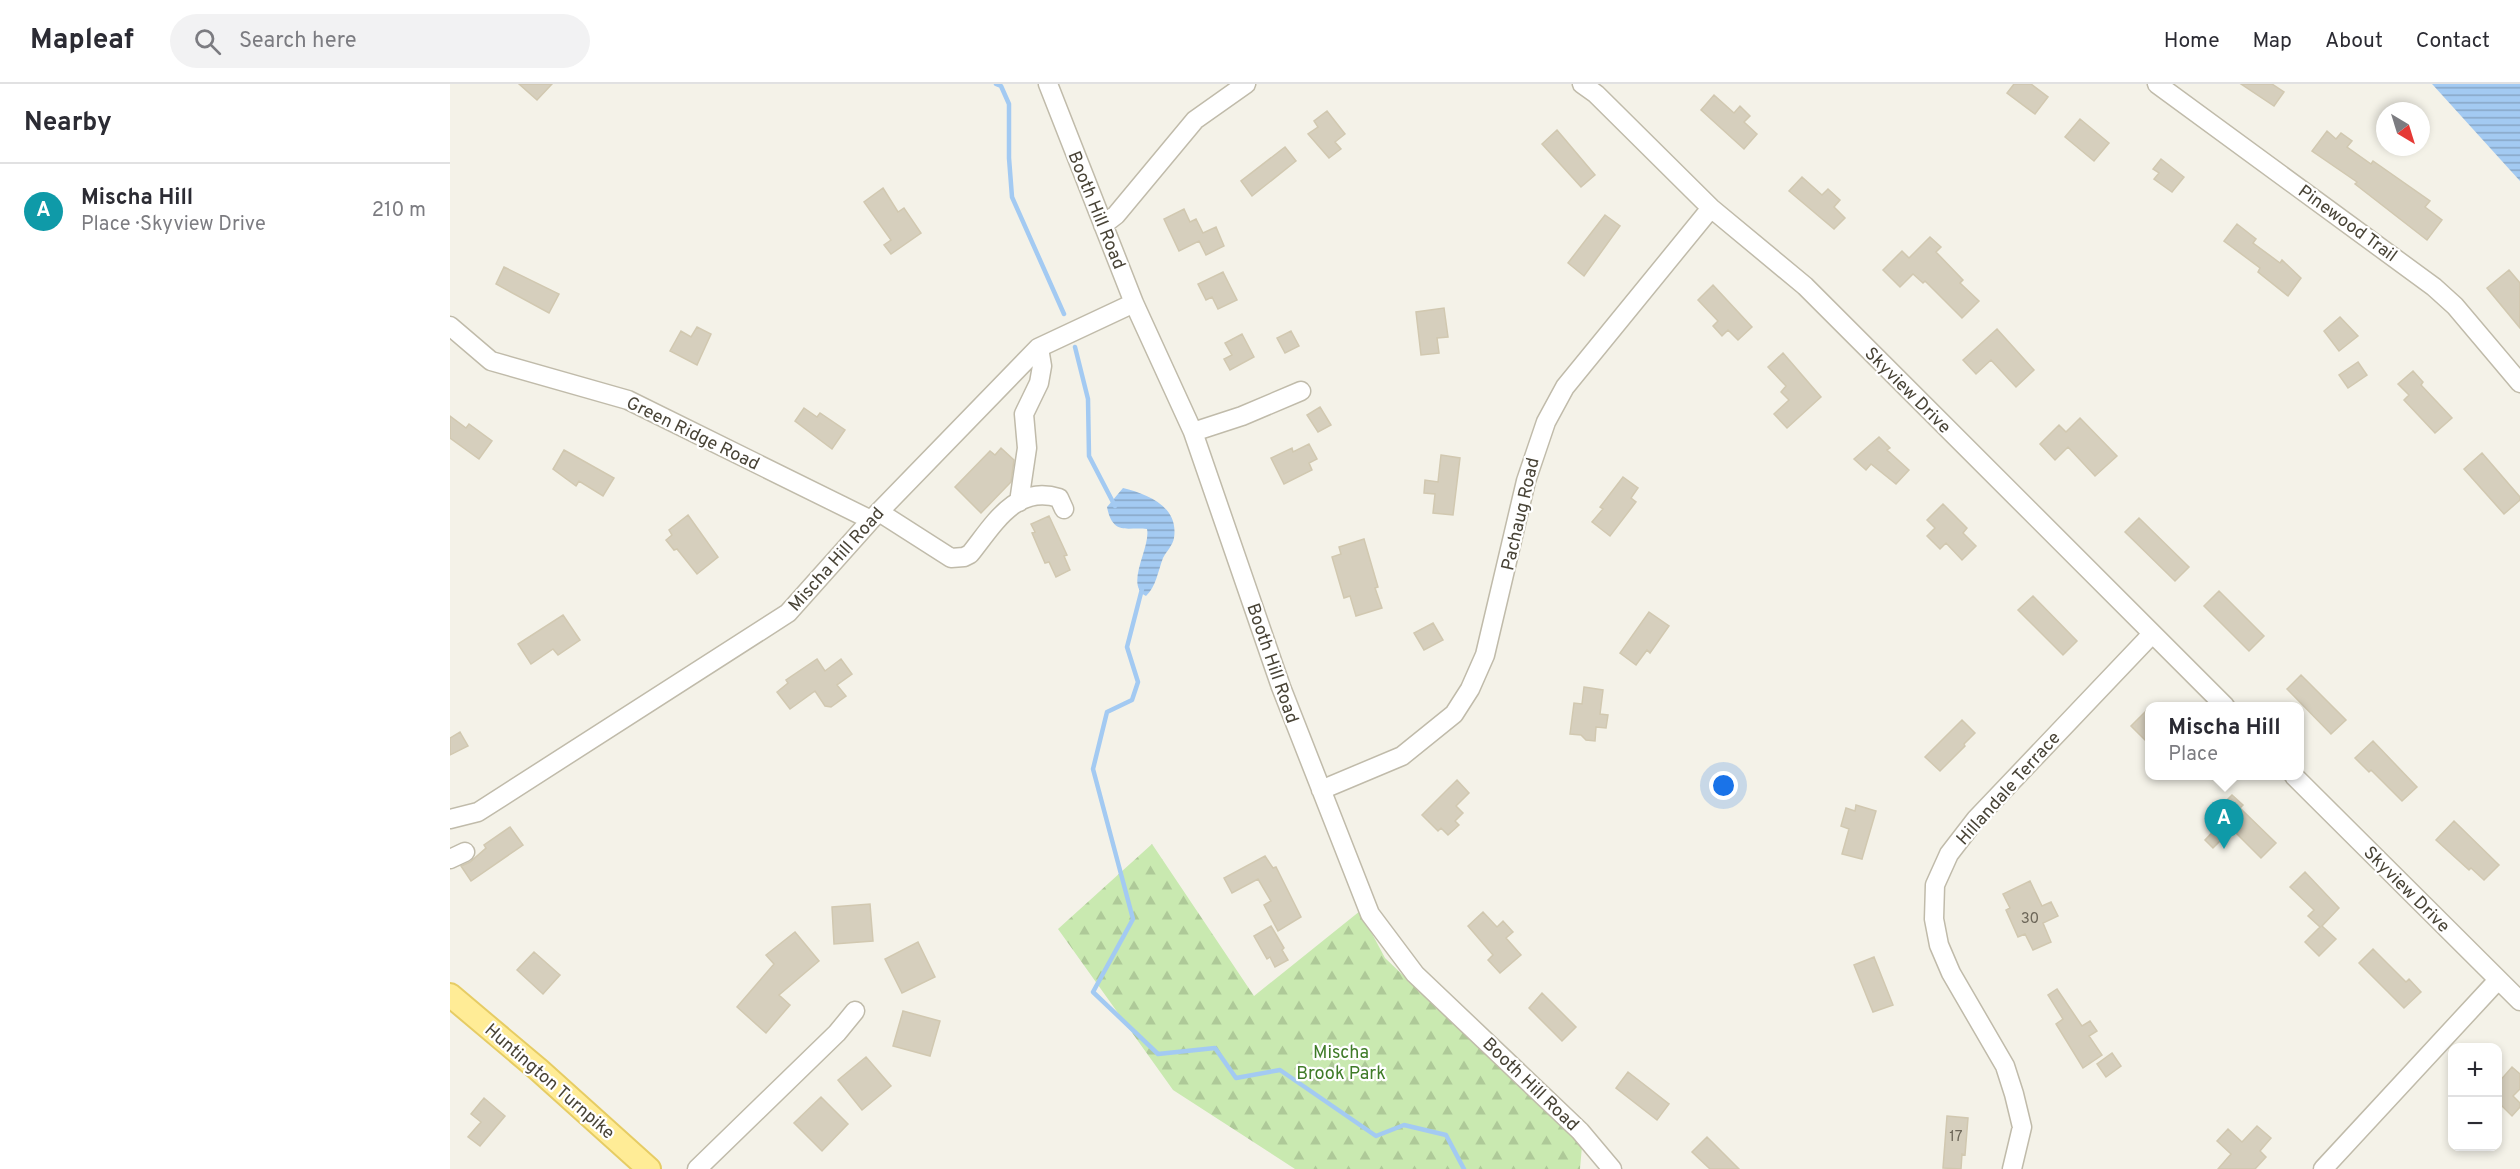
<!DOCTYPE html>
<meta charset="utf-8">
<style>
body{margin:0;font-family:Overpass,sans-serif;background:#f2f2f3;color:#2b2b33}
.controls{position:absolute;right:18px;bottom:18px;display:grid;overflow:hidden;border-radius:12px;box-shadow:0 3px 9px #0003}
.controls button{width:54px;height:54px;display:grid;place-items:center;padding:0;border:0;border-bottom:2px solid #e1e1e2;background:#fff;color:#2b2b33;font:30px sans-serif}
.compass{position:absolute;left:1926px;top:18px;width:54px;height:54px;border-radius:50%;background:#fff;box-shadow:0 3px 9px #0003;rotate:142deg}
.you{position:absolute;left:1274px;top:702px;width:21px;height:21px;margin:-15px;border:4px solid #fff;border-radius:50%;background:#1a73e8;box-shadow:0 0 0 9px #1a73e833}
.badge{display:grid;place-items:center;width:39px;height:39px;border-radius:50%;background:#2563eb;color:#fff;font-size:20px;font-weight:700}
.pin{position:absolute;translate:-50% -50px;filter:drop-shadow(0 2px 3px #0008)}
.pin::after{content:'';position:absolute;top:32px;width:21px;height:18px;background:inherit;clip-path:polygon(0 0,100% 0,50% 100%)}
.popup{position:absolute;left:1695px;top:618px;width:159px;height:78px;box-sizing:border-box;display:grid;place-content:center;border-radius:12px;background:#fff;filter:drop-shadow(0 2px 4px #0005);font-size:20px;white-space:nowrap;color:#7c7c81}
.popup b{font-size:22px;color:#2b2b33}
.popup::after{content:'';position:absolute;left:50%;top:100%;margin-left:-12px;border:12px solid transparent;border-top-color:#fff}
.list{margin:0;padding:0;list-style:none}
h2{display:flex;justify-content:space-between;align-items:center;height:78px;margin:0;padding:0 24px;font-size:26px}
h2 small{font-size:20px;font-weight:400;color:#7c7c81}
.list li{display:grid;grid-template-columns:39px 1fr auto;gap:18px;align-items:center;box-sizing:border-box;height:96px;padding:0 24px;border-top:2px solid #e1e1e2}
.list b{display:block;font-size:22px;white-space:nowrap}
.list p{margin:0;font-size:20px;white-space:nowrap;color:#7c7c81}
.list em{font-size:20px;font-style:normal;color:#7c7c81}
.icon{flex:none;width:33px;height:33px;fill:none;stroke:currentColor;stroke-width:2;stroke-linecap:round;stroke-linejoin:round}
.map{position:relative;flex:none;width:2070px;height:1085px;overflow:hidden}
header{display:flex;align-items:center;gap:36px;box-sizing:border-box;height:84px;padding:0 30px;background:#fff;border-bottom:2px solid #e1e1e2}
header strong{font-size:28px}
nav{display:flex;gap:33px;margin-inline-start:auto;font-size:21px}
.search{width:420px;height:54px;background:#f2f2f3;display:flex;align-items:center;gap:15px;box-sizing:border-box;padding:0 21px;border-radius:33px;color:#7c7c81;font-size:22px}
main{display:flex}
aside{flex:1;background:#fff}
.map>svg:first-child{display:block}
.forest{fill:url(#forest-firs)}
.water{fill:url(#water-rules)}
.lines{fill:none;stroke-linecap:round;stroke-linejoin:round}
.stream{stroke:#a3caf2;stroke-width:4.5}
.building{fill:#d6cfbd;stroke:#d1c8b0;stroke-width:1.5}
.minor-casing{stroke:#c0bbaa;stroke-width:21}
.major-casing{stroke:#e6cc64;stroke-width:26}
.minor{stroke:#fff;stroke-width:18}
.major{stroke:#ffec96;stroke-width:22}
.labels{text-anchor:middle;stroke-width:4.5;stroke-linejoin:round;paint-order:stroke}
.number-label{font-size:15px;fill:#6c6658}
.street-label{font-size:18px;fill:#484336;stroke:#fff}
.park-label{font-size:18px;fill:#3f7b28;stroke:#fff}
</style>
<header>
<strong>Mapleaf</strong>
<div class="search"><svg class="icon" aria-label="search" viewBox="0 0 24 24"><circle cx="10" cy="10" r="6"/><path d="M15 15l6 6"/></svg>Search here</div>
<nav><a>Home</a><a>Map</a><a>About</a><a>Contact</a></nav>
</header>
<main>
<aside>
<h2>Nearby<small></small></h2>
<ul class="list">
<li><span class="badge" style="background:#0f9aa8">A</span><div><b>Mischa Hill</b><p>Place · Skyview Drive</p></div><em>210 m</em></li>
</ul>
</aside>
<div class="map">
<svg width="2070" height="1085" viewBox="0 0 2070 1085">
<defs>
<pattern id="forest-firs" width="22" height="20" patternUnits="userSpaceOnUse" patternTransform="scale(1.5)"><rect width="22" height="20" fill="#c9e9b0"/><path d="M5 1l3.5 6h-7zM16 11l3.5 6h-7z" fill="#aec998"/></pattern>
<pattern id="water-rules" width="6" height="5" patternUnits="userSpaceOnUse" patternTransform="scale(1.5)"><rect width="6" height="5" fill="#a3caf2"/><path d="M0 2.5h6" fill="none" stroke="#87a6c5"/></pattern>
</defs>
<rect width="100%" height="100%" fill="#f4f2e8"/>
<path class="forest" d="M 702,760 L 804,912 L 910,827 L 935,874 L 1132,1062 L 1130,1085 L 845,1085 L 723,1006 L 608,845 Z"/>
<path class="water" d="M 1982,0 L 2070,0 L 2070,97 L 1983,1 Z
M 673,404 C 697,410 729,422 724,454 C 723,461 716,468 713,474 C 708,487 706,503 696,512 C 674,501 701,464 697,445 C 678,442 663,453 657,423 Z"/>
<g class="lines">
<path class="stream" d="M 546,0 L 551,2 L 559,20 L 559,74 L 562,113 L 614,230
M 625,263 L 638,315 L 639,372 L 665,422
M 692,505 L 677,563 L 688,598 L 682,616 L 657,628 L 643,685 L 683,835 L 643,908 L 708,970 L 765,964 L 786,994 L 830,986 L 926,1052 L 954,1041 L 996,1051 L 1014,1085"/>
</g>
<path class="building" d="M 69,0 L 102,0 L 87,16 Z
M 1564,0 L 1581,0 L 1598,13 L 1585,30 L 1557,9 Z
M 1791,0 L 1822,0 L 1834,8 L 1824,22 Z
M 1264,11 L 1284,29 L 1290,22 L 1300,32 L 1294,38 L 1307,50 L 1294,65 L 1251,26 Z
M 877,27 L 895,50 L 885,58 L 891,65 L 879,74 L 858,50 L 868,43 L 864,37 Z
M 1630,35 L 1659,59 L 1644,77 L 1615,53 Z
M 1107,46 L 1145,91 L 1131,103 L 1092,60 Z
M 1877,47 L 1886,55 L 1891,49 L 1902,57 L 1897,63 L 1921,80 L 1923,77 L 1980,117 L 1975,123 L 1992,136 L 1977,156 L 1905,100 L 1907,98 L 1862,67 Z
M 835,63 L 846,77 L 802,112 L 791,97 Z
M 1711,75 L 1734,93 L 1722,108 L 1704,95 L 1709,89 L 1703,85 Z
M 1352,93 L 1372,111 L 1378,105 L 1390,116 L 1384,123 L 1395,134 L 1384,145 L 1339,107 Z
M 433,104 L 448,128 L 454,124 L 471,149 L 441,170 L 434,161 L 441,156 L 414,118 Z
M 734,125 L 740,138 L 746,135 L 753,149 L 766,143 L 774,162 L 756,171 L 749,157 L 729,167 L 714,135 Z
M 1155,131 L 1170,142 L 1134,192 L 1118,179 Z
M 1787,140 L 1806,155 L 1803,159 L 1830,179 L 1832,176 L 1851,194 L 1838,212 L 1808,188 L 1810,184 L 1774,157 Z
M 1480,153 L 1491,163 L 1486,168 L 1513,196 L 1510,199 L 1529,217 L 1512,234 L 1475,197 L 1473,199 L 1463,190 L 1450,203 L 1433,186 L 1452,167 L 1459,174 Z
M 54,183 L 109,210 L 99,229 L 46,200 Z
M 2059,186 L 2070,199 L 2070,244 L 2037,204 Z
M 773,188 L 787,216 L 768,225 L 762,213 L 756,216 L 748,200 Z
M 1263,201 L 1302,243 L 1288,256 L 1278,246 L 1272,252 L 1263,242 L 1268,237 L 1248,216 Z
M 994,224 L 998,253 L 987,254 L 989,269 L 971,271 L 966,228 Z
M 1890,233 L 1908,252 L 1889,267 L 1874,247 Z
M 247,243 L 261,250 L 247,281 L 220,267 L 231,247 L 241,253 Z
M 1547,245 L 1584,286 L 1566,303 L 1541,276 L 1526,290 L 1513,276 Z
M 841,247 L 849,262 L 835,269 L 827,254 Z
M 792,250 L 804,273 L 780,286 L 774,275 L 782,271 L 775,259 Z
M 1333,269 L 1371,313 L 1337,344 L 1324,330 L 1339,316 L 1331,308 L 1336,302 L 1318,283 Z
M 1908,278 L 1917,291 L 1898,304 L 1889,291 Z
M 1963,287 L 1973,298 L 1971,301 L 2002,334 L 1985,349 L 1954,316 L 1959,311 L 1948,300 Z
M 870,323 L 881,341 L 868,348 L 857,331 Z
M 354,324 L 367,333 L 370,329 L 395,346 L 382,365 L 345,337 Z
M 0,332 L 16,344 L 19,340 L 42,357 L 29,375 L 0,354 Z
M 1630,334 L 1667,372 L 1645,392 L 1618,363 L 1605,376 L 1590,360 L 1609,341 L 1616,348 Z
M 1429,353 L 1440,364 L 1437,366 L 1459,386 L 1446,400 L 1421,380 L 1416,386 L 1404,375 Z
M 859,360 L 867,375 L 859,379 L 862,386 L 834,400 L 821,374 L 842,364 L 843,368 Z
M 551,364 L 564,376 L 561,398 L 531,429 L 505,403 L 540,367 L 545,371 Z
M 114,366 L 164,394 L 153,412 L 129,397 L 126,402 L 103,385 Z
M 2032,369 L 2070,413 L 2070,416 L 2054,430 L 2014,385 Z
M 991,371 L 1010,374 L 1003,431 L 983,429 L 985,410 L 974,409 L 975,396 L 988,398 Z
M 1173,393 L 1188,404 L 1181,414 L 1186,418 L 1160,452 L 1142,438 L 1153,425 L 1150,423 Z
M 1493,420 L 1517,444 L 1513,449 L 1526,462 L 1512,476 L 1496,459 L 1490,465 L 1477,452 L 1485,444 L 1477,436 Z
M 238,431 L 268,473 L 247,490 L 227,465 L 224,466 L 216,456 L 222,451 L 219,446 Z
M 599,432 L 617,471 L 614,472 L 620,486 L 606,493 L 599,478 L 595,479 L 582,449 L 585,448 L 581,440 Z
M 1689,434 L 1739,483 L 1725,497 L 1675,448 Z
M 914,455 L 928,503 L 925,504 L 932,524 L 906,532 L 900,512 L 894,514 L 882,473 L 891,470 L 889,463 Z
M 1769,507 L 1814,552 L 1799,567 L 1754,522 Z
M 1583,512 L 1627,557 L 1613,571 L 1568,526 Z
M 1199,528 L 1219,542 L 1200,569 L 1197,566 L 1186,581 L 1170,569 Z
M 113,531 L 130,556 L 108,571 L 103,565 L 81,580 L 68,560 Z
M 983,539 L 993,556 L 974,566 L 964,549 Z
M 367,575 L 375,587 L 391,575 L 402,590 L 387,601 L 396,612 L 381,623 L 375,622 L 365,607 L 340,625 L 327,608 L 338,599 L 336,596 Z
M 1851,591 L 1896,636 L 1881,650 L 1837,605 Z
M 1134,603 L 1153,606 L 1150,630 L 1158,631 L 1156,644 L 1146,643 L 1145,657 L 1136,656 L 1131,651 L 1120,650 L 1124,619 L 1132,620 Z
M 1699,624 L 1699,660 L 1681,642 Z
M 1512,636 L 1525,649 L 1514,660 L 1515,662 L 1490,687 L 1475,673 Z
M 10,648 L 18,662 L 0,671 L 0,654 Z
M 1923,657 L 1967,703 L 1952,717 L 1921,686 L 1919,688 L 1905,674 Z
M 1007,696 L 1019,709 L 1006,722 L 1013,729 L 1005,737 L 1009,741 L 998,751 L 991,744 L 988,747 L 972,731 Z
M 1782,711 L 1793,721 L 1790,724 L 1826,759 L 1811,774 L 1782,745 L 1763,764 L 1755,756 L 1776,734 L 1767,726 Z
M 1406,721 L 1426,727 L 1412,775 L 1392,770 L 1399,745 L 1391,742 L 1396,724 L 1405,727 Z
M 2004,737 L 2049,781 L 2034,796 L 2021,784 L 2019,786 L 1986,756 Z
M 60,743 L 73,761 L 21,797 L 11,782 L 20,778 L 36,764 L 34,761 Z
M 815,772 L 823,784 L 826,783 L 851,833 L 828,847 L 814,821 L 821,817 L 808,795 L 782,809 L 774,794 Z
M 1855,788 L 1889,824 L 1872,842 L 1886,855 L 1869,872 L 1855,858 L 1870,843 L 1858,832 L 1864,826 L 1840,803 Z
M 1580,797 L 1592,822 L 1601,818 L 1608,832 L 1593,839 L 1601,858 L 1583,866 L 1575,850 L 1568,853 L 1556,826 L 1560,824 L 1553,810 Z
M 420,820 L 423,857 L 384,860 L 382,823 Z
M 1033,828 L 1047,843 L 1053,837 L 1063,848 L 1056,854 L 1071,871 L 1050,889 L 1038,876 L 1043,871 L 1018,842 Z
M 821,842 L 834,864 L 832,866 L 838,876 L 825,883 L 820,873 L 817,875 L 804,852 Z
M 345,848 L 369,877 L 329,911 L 340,921 L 316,949 L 287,923 L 324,880 L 316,871 Z
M 468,858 L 485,893 L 452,909 L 435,875 Z
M 1923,865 L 1956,898 L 1959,895 L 1971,908 L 1954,924 L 1909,879 Z
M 84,868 L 110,891 L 93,910 L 67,886 Z
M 1424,873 L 1443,921 L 1423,928 L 1404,881 Z
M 1607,905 L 1632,942 L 1640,937 L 1647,947 L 1639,952 L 1652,971 L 1633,984 L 1606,940 L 1613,935 L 1598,911 Z
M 1092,909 L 1126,943 L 1112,957 L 1079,924 Z
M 453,927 L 490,937 L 480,972 L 443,962 Z
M 1662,969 L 1671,982 L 1656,993 L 1647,980 Z
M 416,973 L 441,1002 L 412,1026 L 388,996 Z
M 2062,983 L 2070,990 L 2070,1005 L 2063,1012 L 2070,1019 L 2070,1023 L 2062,1032 L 2048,1018 L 2048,999 Z
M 1178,988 L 1219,1020 L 1207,1036 L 1166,1004 Z
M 371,1013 L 398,1040 L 372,1067 L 344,1039 Z
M 34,1014 L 55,1032 L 30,1062 L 18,1053 L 31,1038 L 21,1030 Z
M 1497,1032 L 1518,1034 L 1515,1071 L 1512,1070 L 1511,1085 L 1493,1084 Z
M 1807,1042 L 1821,1054 L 1810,1067 L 1816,1073 L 1805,1085 L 1768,1085 L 1781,1070 L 1767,1057 L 1778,1045 L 1792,1058 Z
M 1257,1053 L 1289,1085 L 1260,1085 L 1242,1068 Z"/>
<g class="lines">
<defs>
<path id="minor" d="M 598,0 L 684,219 L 743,348 L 831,603 L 920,830 L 965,890 L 1130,1047 L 1162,1085
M 1132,0 L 1146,10 L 1261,124 L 1355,202 L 1775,622
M 1707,0 L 1984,203 L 2005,222 L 2070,299
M 653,141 L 666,131 L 745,36 L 796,0
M 0,242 L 41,277 L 178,316 L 421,436
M 743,348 L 792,332 L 851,307
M 569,418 L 577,364 L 574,330 L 589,299 L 592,282 L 589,264
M 429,428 L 501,474 L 514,473 L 520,470 C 544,440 566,400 609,414 L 614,425
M 1844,692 L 2070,917
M 871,706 L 952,672 L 1004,630 L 1020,605 L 1035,571 L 1076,397 L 1096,338 L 1115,303 L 1261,124
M 0,735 L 28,728 L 338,529 L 421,436 L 588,264 L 684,219
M 0,775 L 15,768
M 247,1085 L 387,949 L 405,927
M 1562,1085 L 1572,1043 L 1564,1010 L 1555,982 L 1501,889 L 1489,861 L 1484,835 L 1485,801 L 1499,770 L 1526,735 L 1702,550
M 1873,1085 L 2048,896"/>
<path id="major" d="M 0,911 L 89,986 L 199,1085"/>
</defs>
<use href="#minor" class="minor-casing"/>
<use href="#major" class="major-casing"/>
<use href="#minor" class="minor"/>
<use href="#major" class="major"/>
</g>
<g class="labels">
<g class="number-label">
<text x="1580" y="839">30</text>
<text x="1506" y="1057">17</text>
</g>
<g class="street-label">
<text transform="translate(647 126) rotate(68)" y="6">Booth Hill Road</text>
<text transform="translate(1898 139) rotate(36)" y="6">Pinewood Trail</text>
<text transform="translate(1458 306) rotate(45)" y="6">Skyview Drive</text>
<text transform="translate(243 349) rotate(26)" y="6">Green Ridge Road</text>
<text transform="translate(1070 430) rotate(-77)" y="6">Pachaug Road</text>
<text transform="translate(386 475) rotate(-48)" y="6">Mischa Hill Road</text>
<text transform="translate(823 579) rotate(71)" y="6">Booth Hill Road</text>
<text transform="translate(1558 704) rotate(-48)" y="6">Hillandale Terrace</text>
<text transform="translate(1957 805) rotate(45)" y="6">Skyview Drive</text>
<text transform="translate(100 997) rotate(41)" y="6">Huntington Turnpike</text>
<text transform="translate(1081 1000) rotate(44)" y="6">Booth Hill Road</text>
</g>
<g class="park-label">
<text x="891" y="974">Mischa<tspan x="891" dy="21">Brook Park</tspan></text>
</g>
</g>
</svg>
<div class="controls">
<button>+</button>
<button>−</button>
</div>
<svg class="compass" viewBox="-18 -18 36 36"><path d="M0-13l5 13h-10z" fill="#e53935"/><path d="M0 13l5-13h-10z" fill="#7c7c81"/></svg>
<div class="you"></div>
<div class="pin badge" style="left:1774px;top:765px;background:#0f9aa8">A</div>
<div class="popup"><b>Mischa Hill</b>Place</div>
</div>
</main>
